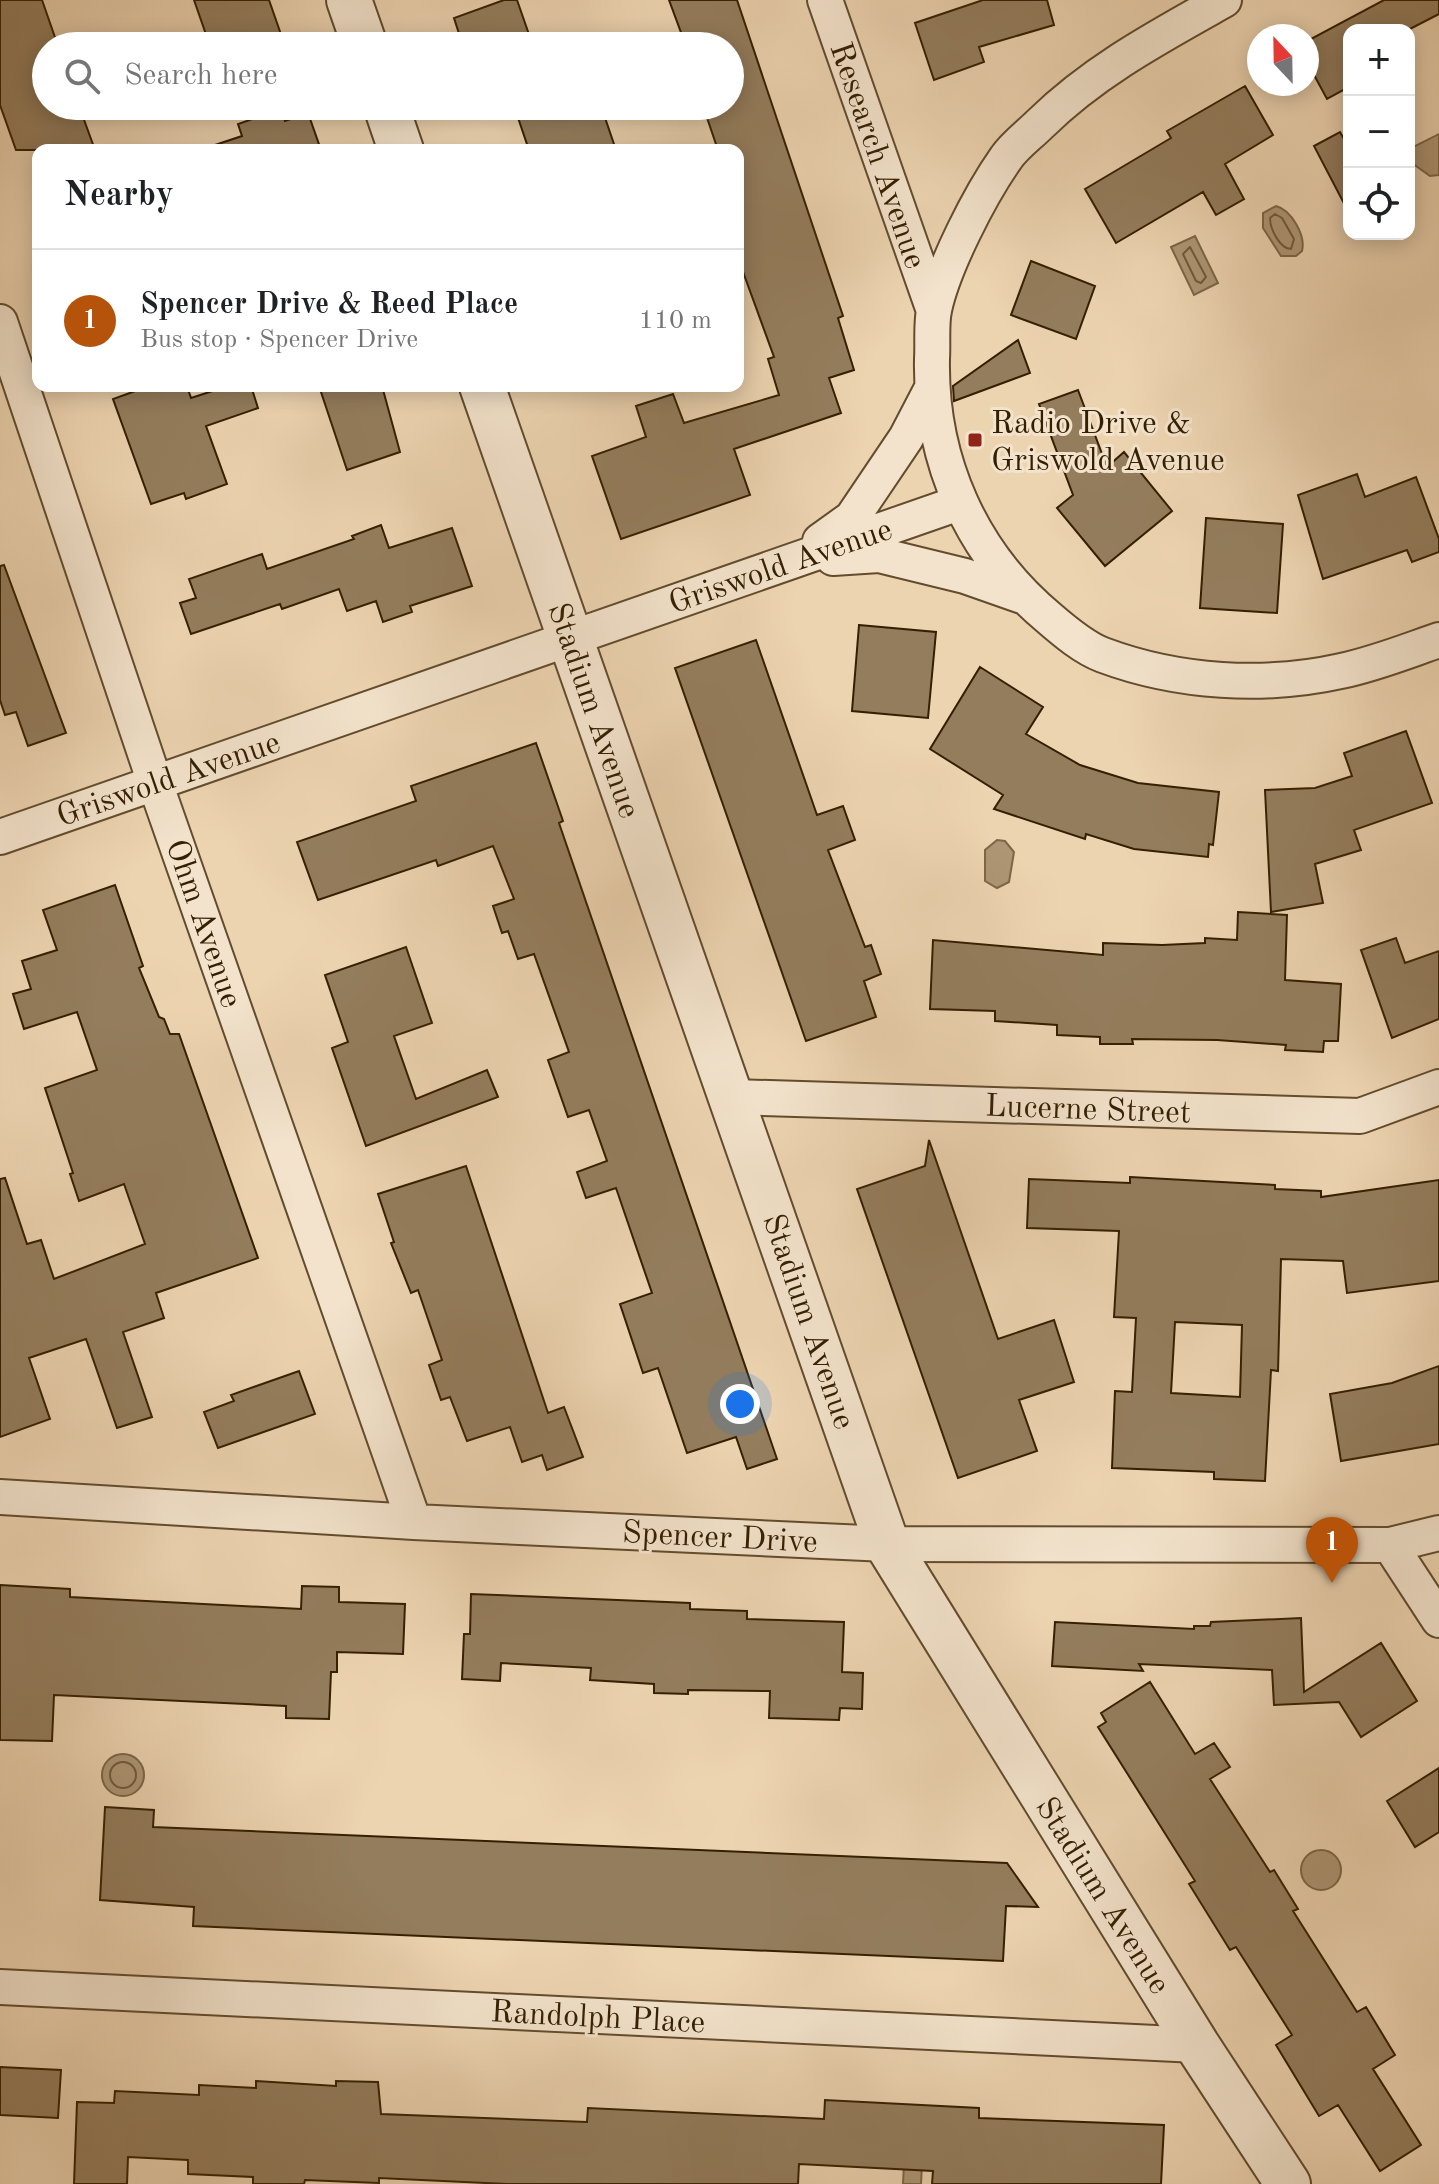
<!DOCTYPE html>
<meta charset="utf-8">
<style>
body{margin:0;font-family:"Old Standard TT",serif;background:#f2f2f2;color:#202124}
.controls{position:absolute;right:24px;top:24px;display:grid;overflow:hidden;border-radius:16px;box-shadow:0 4px 20px #0003}
.controls button{width:72px;height:72px;display:grid;place-items:center;padding:0;border:0;border-bottom:2px solid #e0e0e0;background:#fff;color:#202124;font:40px sans-serif}
.compass{position:absolute;left:1247px;top:24px;width:72px;height:72px;border-radius:50%;background:#fff;box-shadow:0 4px 20px #0003;rotate:338deg}
.you{position:absolute;left:740px;top:1404px;width:28px;height:28px;margin:-20px;border:6px solid #fff;border-radius:50%;background:#1a73e8;box-shadow:0 0 0 12px #1a73e833}
.badge{display:grid;place-items:center;width:52px;height:52px;border-radius:50%;background:#b45309;color:#fff;font-size:26px;font-weight:700}
.pin{position:absolute;translate:-50% -66px;filter:drop-shadow(0 2px 4px #0008)}
.pin::after{content:'';position:absolute;top:42px;width:28px;height:24px;background:inherit;clip-path:polygon(0 0,100% 0,50% 100%)}
.list{margin:0;padding:0;list-style:none}
h2{display:flex;justify-content:space-between;align-items:center;height:104px;margin:0;padding:0 32px;font-size:34px}
h2 small{font-size:26px;font-weight:400;color:#757577}
.list li{display:grid;grid-template-columns:52px 1fr auto;gap:24px;align-items:center;box-sizing:border-box;height:144px;padding:0 32px;border-top:2px solid #e0e0e0}
.list b{display:block;font-size:30px;white-space:nowrap}
.list p{margin:0;font-size:26px;white-space:nowrap;color:#757577}
.list em{font-size:26px;font-style:normal;color:#757577}
.icon{flex:none;width:44px;height:44px;fill:none;stroke:currentColor;stroke-width:2;stroke-linecap:round;stroke-linejoin:round}
.map{position:relative;flex:none;width:1439px;height:2184px;overflow:hidden}
.search{position:absolute;background:#fff;box-shadow:0 4px 20px #0003;left:32px;top:32px;width:712px;height:88px;display:flex;align-items:center;gap:20px;box-sizing:border-box;padding:0 28px;border-radius:44px;color:#757577;font-size:30px}
.panel{position:absolute;background:#fff;box-shadow:0 4px 20px #0003;left:32px;top:144px;width:712px;height:248px;border-radius:16px}
.map>svg:first-child{display:block}
.water{fill:#ae9675;stroke:#7d6647;stroke-width:2}
.lines{fill:none;stroke-linecap:round;stroke-linejoin:round}
.shore{stroke:#715a3b;stroke-width:2}
.building{fill:#947d5d;stroke:#341f01;stroke-width:2;fill-rule:evenodd}
.minor-casing{stroke:#624c2d;stroke-width:38}
.tertiary-casing{stroke:#624c2d;stroke-width:48}
.minor{stroke:#f3e3cc;stroke-width:34}
.tertiary{stroke:#f3e3cc;stroke-width:44}
.poi-dot{fill:#8f2418;stroke:#f3e3cc;stroke-width:3}
.labels{text-anchor:middle;stroke-width:6;stroke-linejoin:round;paint-order:stroke}
.street-label{font-size:32px;fill:#341f01;stroke:#f3e3cc}
.poi-label{font-size:32px;fill:#341f01;stroke:#f3e3cc;text-anchor:start}
</style>
<div class="map">
<svg width="1439" height="2184" viewBox="0 0 1439 2184">
<rect width="100%" height="100%" fill="#edd4b1"/>
<filter id="stains"><feTurbulence type="fractalNoise" baseFrequency=".0025" numOctaves="4"/><feColorMatrix values="0 0 0 0 .2 0 0 0 0 .09 0 0 0 0 .02 0 0 0 .5 -.17"/></filter>
<radialGradient id="worn" r=".72"><stop offset=".6" stop-color="#630" stop-opacity="0"/><stop offset="1" stop-color="#630" stop-opacity=".3"/></radialGradient>
<path class="water" d="M 1439,134 L 1439,175 L 1430,176 L 1409,161 L 1409,149 Z
M 1276,206 C 1291,210 1306,235 1302,251 L 1296,256 L 1281,256 L 1263,228 L 1263,213 Z
M 1195,236 L 1218,283 L 1194,295 L 1171,247 Z
M 997,840 L 1005,841 L 1014,852 L 1009,882 L 997,888 L 985,881 L 985,850 Z
M102 1775a21 21 0 1 1 42 0a21 21 0 1 1-42 0Z
M1301 1870a20 20 0 1 1 40 0a20 20 0 1 1-40 0Z
M 905,2143 L 923,2144 L 921,2184 L 903,2184 Z"/>
<g class="lines">
<path class="shore" d="M 1275,214 L 1282,218 L 1294,239 L 1291,249 C 1280,249 1270,229 1270,218 Z
M 1190,247 L 1206,277 L 1201,283 L 1196,281 L 1183,254 Z
M110 1775a13 13 0 1 1 26 0a13 13 0 1 1-26 0Z"/>
</g>
<path class="building" d="M 0,0 L 42,0 L 58,46 L 46,46 L 46,106 L 79,106 L 95,150 L 16,150 L 0,105 Z
M 194,0 L 269,0 L 285,46 L 210,46 Z
M 504,0 L 517,0 L 533,46 L 463,46 L 454,18 Z
M 669,0 L 737,0 L 843,316 L 838,318 L 854,370 L 829,378 L 841,413 L 734,449 L 750,495 L 621,539 L 592,456 L 646,437 L 636,406 L 673,394 L 684,423 L 779,395 L 768,359 L 774,357 L 738,258 L 738,150 L 718,150 L 703,106 L 730,106 L 730,46 L 686,46 Z
M 983,0 L 1047,0 L 1054,25 L 979,47 L 984,62 L 934,80 L 915,23 Z
M 1384,0 L 1439,0 L 1439,14 L 1408,30 L 1349,30 L 1349,87 L 1327,99 L 1307,62 L 1307,41 Z
M 1245,86 L 1273,135 L 1225,164 L 1244,199 L 1216,215 L 1203,192 L 1116,243 L 1085,189 L 1171,138 L 1167,131 Z
M 514,106 L 601,106 L 616,150 L 529,150 Z
M 281,109 L 285,121 L 308,113 L 321,150 L 216,150 L 215,145 L 242,136 L 238,124 Z
M 1340,132 L 1349,148 L 1349,213 L 1314,146 Z
M 1031,261 L 1095,286 L 1076,339 L 1011,315 Z
M 1018,340 L 1030,373 L 954,401 L 953,386 Z
M 149,386 L 187,386 L 191,398 L 228,386 L 251,386 L 258,408 L 206,426 L 227,484 L 186,499 L 184,493 L 151,504 L 113,399 Z
M 319,386 L 382,386 L 400,452 L 347,470 Z
M 1078,390 L 1107,467 L 1124,452 L 1172,511 L 1105,566 L 1057,508 L 1073,495 L 1039,404 Z
M 1357,474 L 1365,497 L 1416,477 L 1439,539 L 1439,552 L 1412,562 L 1407,550 L 1323,579 L 1298,495 Z
M 1206,518 L 1283,524 L 1277,613 L 1200,608 Z
M 381,525 L 389,548 L 452,528 L 472,586 L 410,606 L 412,612 L 383,622 L 376,601 L 347,611 L 339,589 L 282,609 L 280,604 L 191,634 L 180,603 L 196,598 L 189,579 L 262,554 L 267,569 L 354,539 L 352,536 Z
M 4,565 L 66,733 L 28,746 L 16,712 L 5,715 L 0,700 L 0,566 Z
M 859,625 L 936,632 L 928,718 L 852,711 Z
M 756,640 L 817,815 L 843,806 L 855,840 L 828,850 L 865,947 L 871,945 L 881,974 L 864,981 L 876,1017 L 806,1041 L 675,668 Z
M 980,667 L 1043,707 L 1026,734 L 1080,765 L 1138,783 L 1219,792 L 1213,845 L 1209,844 L 1208,857 L 1134,849 L 1086,834 L 1085,839 L 994,809 L 1003,795 L 930,749 Z
M 1406,731 L 1432,803 L 1354,830 L 1361,850 L 1315,864 L 1323,903 L 1271,912 L 1265,790 L 1315,788 L 1352,776 L 1344,753 Z
M 536,743 L 563,821 L 559,823 L 777,1459 L 747,1469 L 736,1437 L 687,1453 L 658,1368 L 643,1373 L 620,1304 L 652,1293 L 616,1188 L 586,1198 L 577,1172 L 607,1161 L 589,1110 L 568,1117 L 548,1060 L 569,1052 L 534,954 L 518,959 L 508,931 L 502,933 L 493,906 L 514,899 L 493,846 L 438,866 L 436,860 L 318,900 L 297,842 L 416,801 L 411,786 Z
M 115,885 L 143,966 L 139,968 L 159,1017 L 164,1019 L 170,1034 L 179,1034 L 258,1258 L 156,1293 L 164,1318 L 123,1332 L 152,1417 L 117,1428 L 86,1339 L 29,1358 L 50,1419 L 0,1437 L 0,1179 L 5,1178 L 27,1244 L 41,1240 L 54,1279 L 145,1244 L 124,1184 L 79,1201 L 70,1174 L 73,1173 L 45,1088 L 97,1070 L 77,1012 L 24,1029 L 13,994 L 31,989 L 22,961 L 57,950 L 43,910 Z
M 1238,912 L 1287,915 L 1285,980 L 1341,984 L 1338,1041 L 1324,1041 L 1323,1052 L 1285,1050 L 1286,1045 L 1217,1040 L 1132,1039 L 1133,1044 L 1100,1044 L 1100,1037 L 1057,1035 L 1057,1025 L 995,1021 L 995,1011 L 930,1009 L 933,940 L 1103,955 L 1103,943 L 1162,945 L 1205,943 L 1205,938 L 1237,940 Z
M 1396,938 L 1405,963 L 1439,951 L 1439,1019 L 1392,1038 L 1361,950 Z
M 406,947 L 432,1023 L 394,1036 L 416,1099 L 487,1070 L 498,1097 L 366,1146 L 332,1048 L 348,1042 L 325,975 Z
M 929,1140 L 998,1339 L 1054,1320 L 1074,1382 L 1019,1400 L 1037,1451 L 958,1478 L 857,1189 L 925,1166 Z
M 466,1166 L 548,1413 L 564,1407 L 583,1457 L 547,1470 L 542,1455 L 522,1462 L 510,1427 L 467,1441 L 450,1397 L 441,1400 L 429,1365 L 442,1360 L 418,1290 L 411,1293 L 391,1243 L 394,1242 L 378,1194 Z
M 1130,1177 L 1275,1185 L 1275,1189 L 1321,1191 L 1321,1197 L 1439,1180 L 1439,1281 L 1347,1293 L 1343,1261 L 1281,1259 L 1278,1371 L 1271,1370 L 1265,1481 L 1214,1479 L 1214,1472 L 1112,1468 L 1115,1391 L 1132,1392 L 1136,1318 L 1114,1317 L 1119,1231 L 1027,1228 L 1029,1179 L 1130,1183 ZM 1175,1322 L 1242,1325 L 1240,1397 L 1171,1393 Z
M 1439,1366 L 1439,1444 L 1341,1461 L 1330,1394 L 1392,1383 Z
M 299,1371 L 315,1414 L 218,1448 L 204,1412 L 234,1401 L 231,1395 Z
M 0,1585 L 70,1589 L 70,1597 L 301,1609 L 302,1586 L 339,1587 L 339,1602 L 405,1604 L 403,1654 L 337,1652 L 337,1672 L 331,1672 L 329,1719 L 286,1718 L 286,1706 L 54,1695 L 52,1741 L 0,1740 Z
M 471,1594 L 690,1603 L 690,1609 L 747,1611 L 747,1619 L 844,1622 L 842,1672 L 863,1673 L 862,1709 L 840,1708 L 839,1720 L 769,1718 L 770,1691 L 688,1690 L 688,1694 L 654,1693 L 654,1684 L 590,1680 L 591,1668 L 501,1663 L 500,1681 L 462,1679 L 464,1634 L 470,1634 Z
M 1301,1618 L 1304,1692 L 1381,1643 L 1417,1701 L 1361,1737 L 1339,1702 L 1274,1705 L 1272,1670 L 1139,1664 L 1143,1671 L 1052,1666 L 1055,1622 L 1194,1629 L 1194,1626 L 1210,1626 L 1211,1622 Z
M 1150,1682 L 1195,1754 L 1214,1743 L 1230,1767 L 1210,1779 L 1270,1872 L 1274,1870 L 1298,1909 L 1293,1911 L 1357,2012 L 1366,2007 L 1395,2055 L 1373,2069 L 1421,2145 L 1380,2171 L 1338,2105 L 1319,2116 L 1276,2045 L 1292,2035 L 1236,1947 L 1230,1950 L 1189,1884 L 1195,1881 L 1098,1727 L 1106,1722 L 1101,1713 Z
M 1439,1768 L 1439,1832 L 1415,1847 L 1387,1801 Z
M 105,1807 L 154,1810 L 153,1827 L 1007,1863 L 1038,1907 L 1006,1906 L 1003,1961 L 193,1926 L 194,1907 L 100,1900 Z
M 0,2067 L 61,2070 L 58,2118 L 0,2115 Z
M 256,2081 L 336,2086 L 336,2081 L 378,2082 L 381,2114 L 587,2122 L 588,2108 L 824,2119 L 825,2100 L 979,2108 L 979,2118 L 1164,2125 L 1161,2184 L 932,2184 L 933,2171 L 799,2164 L 798,2184 L 507,2184 L 379,2178 L 379,2183 L 305,2180 L 304,2184 L 253,2184 L 253,2177 L 188,2174 L 188,2160 L 128,2157 L 127,2184 L 74,2184 L 77,2102 L 114,2103 L 115,2091 L 199,2095 L 199,2085 L 256,2088 Z"/>
<g class="lines">
<defs>
<path id="minor" d="M 825,0 L 934,311
M 1224,0 C 1158,37 1094,71 1040,124 C 1029,135 1014,146 1006,158 C 980,195 943,267 934,310 C 931,325 933,343 932,359 C 930,460 971,553 1049,618 C 1064,631 1084,648 1103,655 C 1178,683 1265,688 1341,671 C 1375,664 1407,651 1439,640
M 0,322 L 155,783 L 414,1522
M 820,541 L 852,518 L 906,438 L 932,388
M 833,558 L 879,555 L 965,576 L 1022,596
M 0,837 L 959,503
M 733,1097 L 1360,1116 L 1439,1087
M 0,1497 L 414,1522 L 887,1544 L 1390,1545 L 1439,1533
M 1390,1545 L 1439,1620
M 0,1987 L 1197,2045"/>
<path id="tertiary" d="M 349,0 L 365,46
M 386,106 L 401,150
M 482,386 L 887,1544 L 1197,2045 L 1288,2184"/>
</defs>
<use href="#minor" class="minor-casing"/>
<use href="#tertiary" class="tertiary-casing"/>
<use href="#minor" class="minor"/>
<use href="#tertiary" class="tertiary"/>
</g>
<rect class="poi-dot" x="967" y="432" width="16" height="16" rx="4"/>
<g class="labels">
<g class="street-label">
<text transform="translate(879 155) rotate(71)" y="11">Research Avenue</text>
<text transform="translate(780 565) rotate(-19)" y="11">Griswold Avenue</text>
<text transform="translate(595 710) rotate(71)" y="11">Stadium Avenue</text>
<text transform="translate(168 778) rotate(-19)" y="11">Griswold Avenue</text>
<text transform="translate(205 923) rotate(71)" y="11">Ohm Avenue</text>
<text transform="translate(1088 1108) rotate(2)" y="11">Lucerne Street</text>
<text transform="translate(810 1321) rotate(71)" y="11">Stadium Avenue</text>
<text transform="translate(720 1536) rotate(3)" y="11">Spencer Drive</text>
<text transform="translate(1104 1895) rotate(58)" y="11">Stadium Avenue</text>
<text transform="translate(598 2016) rotate(3)" y="11">Randolph Place</text>
</g>
<g class="poi-label">
<text x="991" y="433">Radio Drive &amp;<tspan x="991" dy="37">Griswold Avenue</tspan></text>
</g>
</g>
<rect width="100%" height="100%" filter="url(#stains)"/>
<rect width="100%" height="100%" fill="url(#worn)"/>
</svg>
<div class="controls">
<button>+</button>
<button>−</button>
<button><svg class="icon" aria-label="locate" viewBox="0 0 24 24"><circle cx="12" cy="12" r="6"/><path d="M12 2v4M12 18v4M2 12h4M18 12h4"/></svg></button>
</div>
<svg class="compass" viewBox="-18 -18 36 36"><path d="M0-13l5 13h-10z" fill="#e53935"/><path d="M0 13l5-13h-10z" fill="#757577"/></svg>
<div class="you"></div>
<div class="pin badge" style="left:1332px;top:1583px">1</div>
<div class="search"><svg class="icon" aria-label="search" viewBox="0 0 24 24"><circle cx="10" cy="10" r="6"/><path d="M15 15l6 6"/></svg>Search here</div>
<section class="panel">
<h2>Nearby<small></small></h2>
<ul class="list">
<li><span class="badge">1</span><div><b>Spencer Drive &amp; Reed Place</b><p>Bus stop · Spencer Drive</p></div><em>110 m</em></li>
</ul>
</section>
</div>
